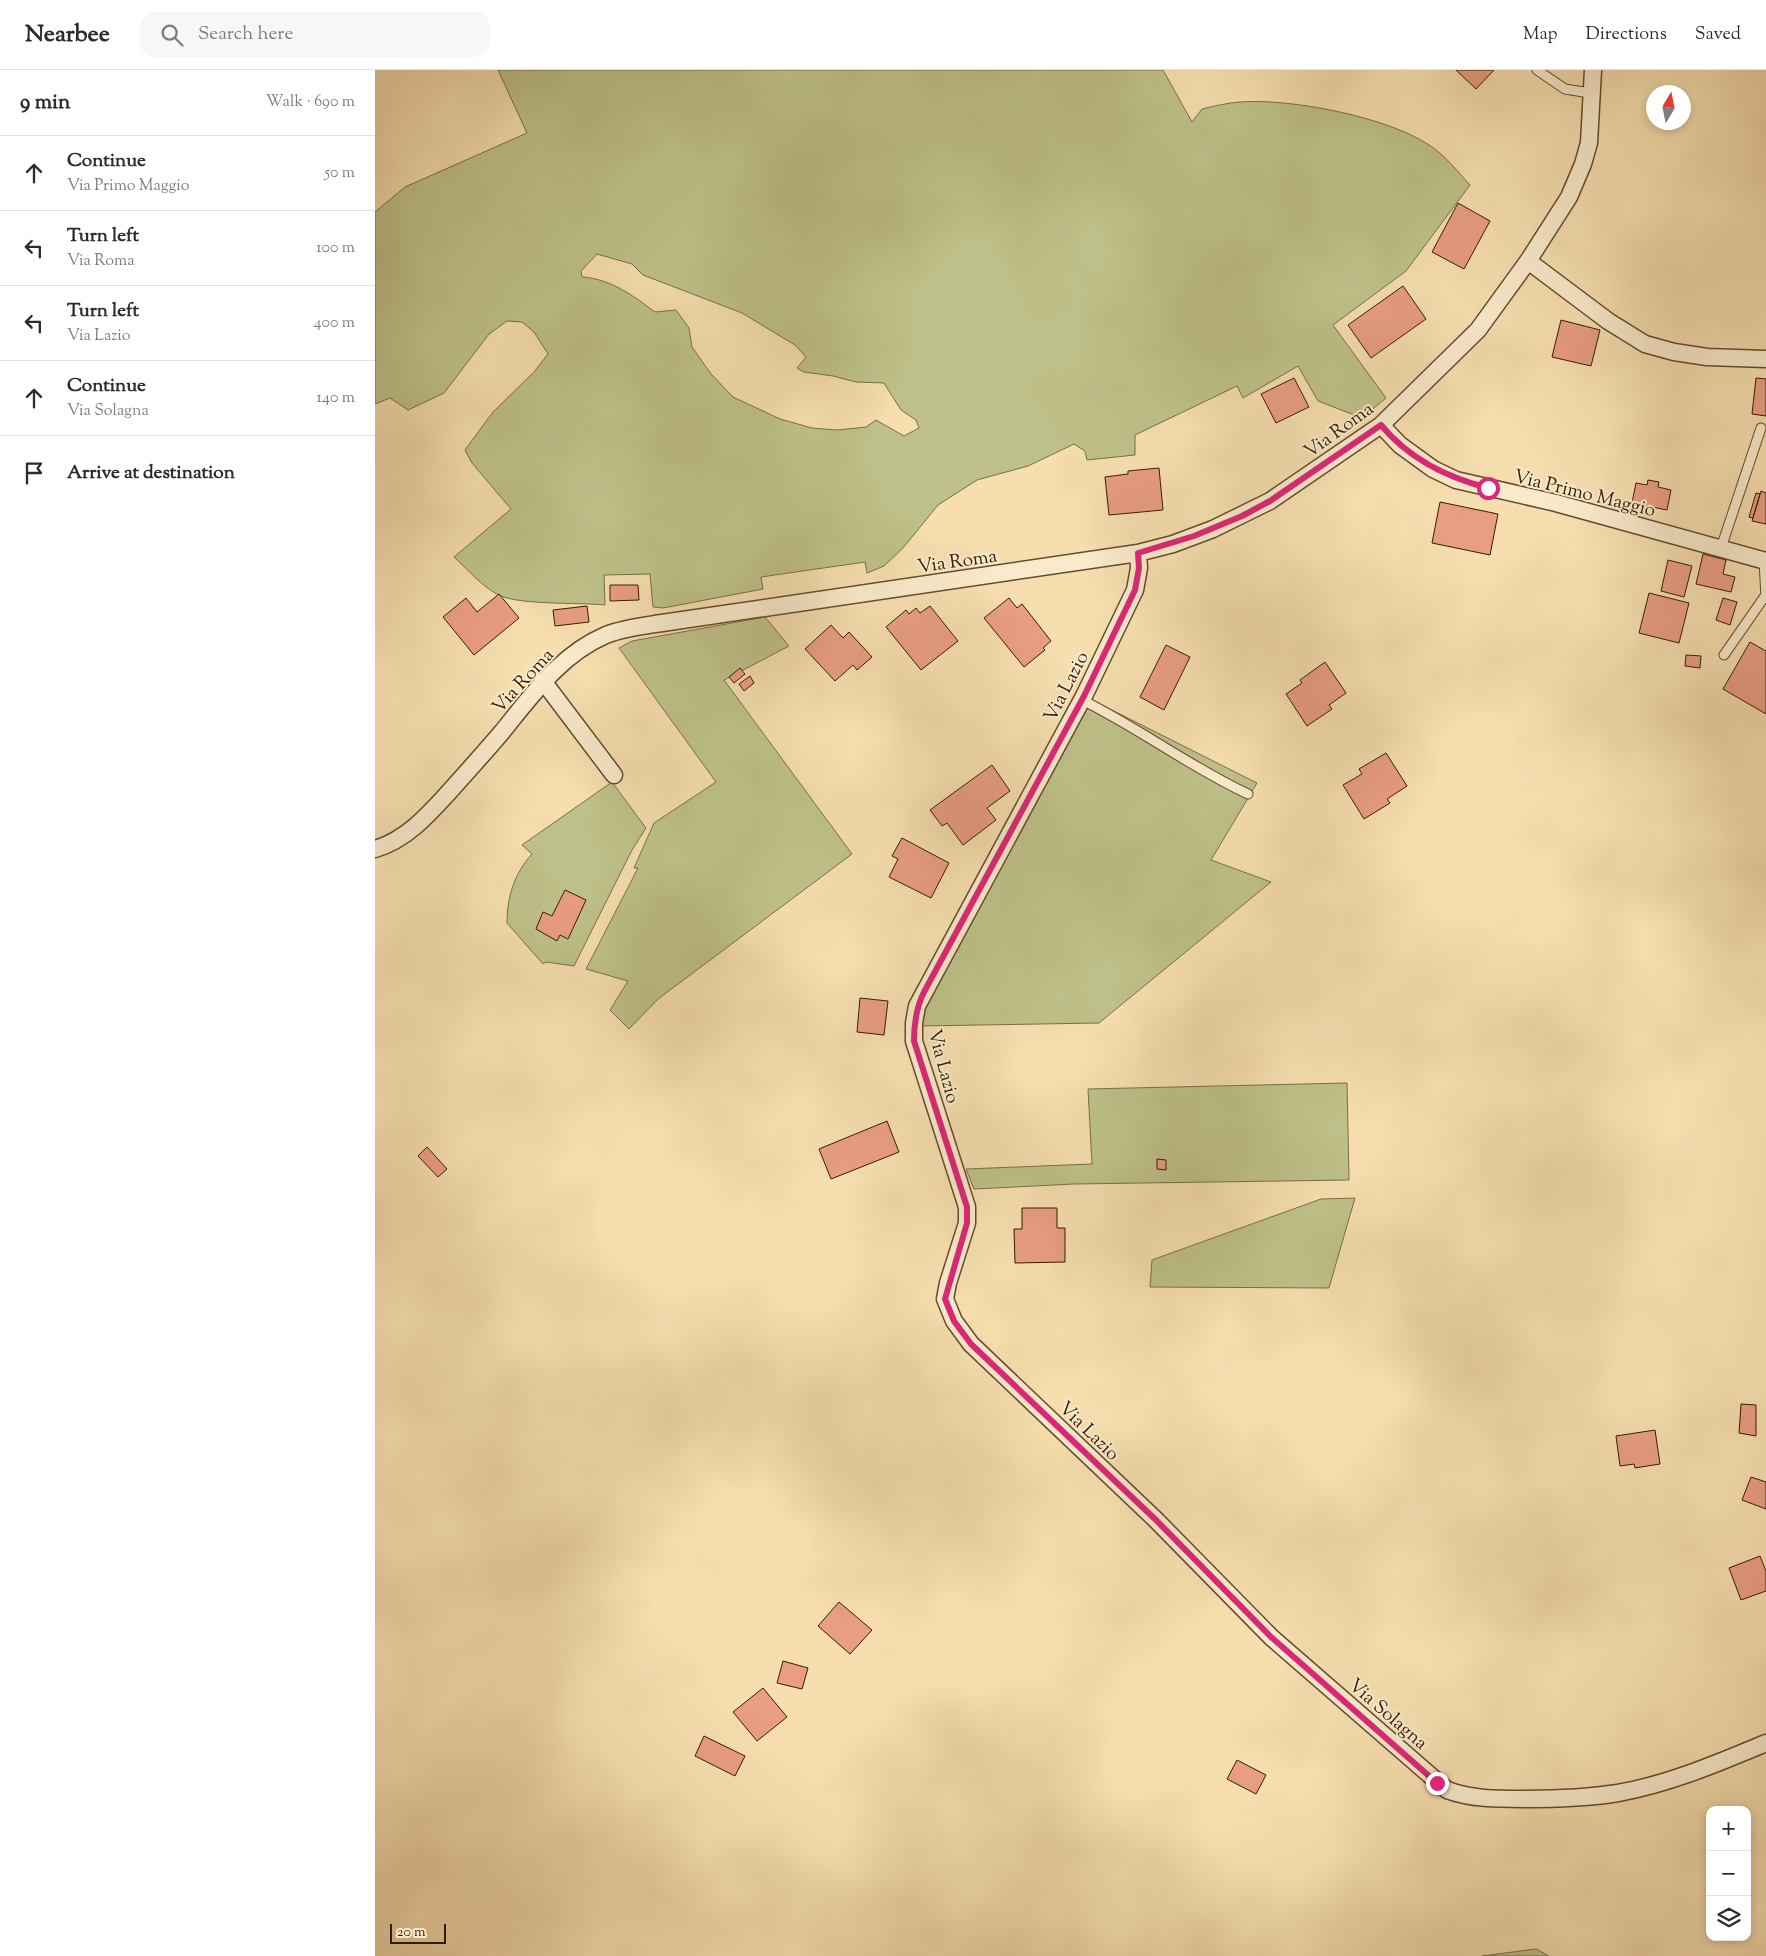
<!DOCTYPE html>
<meta charset="utf-8">
<style>
body{margin:0;font-family:"Sorts Mill Goudy",serif;background:#f7f7f7;color:#2b2b33}
.controls{position:absolute;right:15px;bottom:15px;display:grid;overflow:hidden;border-radius:10px;box-shadow:0 2px 8px #0003}
.controls button{width:45px;height:45px;display:grid;place-items:center;padding:0;border:0;border-bottom:1px solid #e1e1e2;background:#fff;color:#2b2b33;font:25px sans-serif}
.compass{position:absolute;left:1271px;top:15px;width:45px;height:45px;border-radius:50%;background:#fff;box-shadow:0 2px 8px #0003;rotate:10deg}
.scale{position:absolute;left:15px;bottom:12px;width:56px;box-sizing:border-box;padding-left:5px;border:2px solid #341c03;border-top:0;font-size:14px;line-height:18px;white-space:nowrap;color:#341c03;-webkit-text-stroke:4px #f9eacb;paint-order:stroke}
.stop{position:absolute;width:15px;height:15px;margin:-11px;border:4px solid #db2777;border-radius:50%;background:#fff}
.stop.end{background:#db2777;border-color:#fff;box-shadow:0 1px 5px #0008}
.list{margin:0;padding:0;list-style:none}
h2{display:flex;justify-content:space-between;align-items:center;height:65px;margin:0;padding:0 20px;font-size:21px}
h2 small{font-size:16px;font-weight:400;color:#7c7c81}
.list li{display:grid;grid-template-columns:32px 1fr auto;gap:15px;align-items:center;box-sizing:border-box;height:75px;padding:0 20px;border-top:1px solid #e1e1e2}
.list b{display:block;font-size:19px;white-space:nowrap}
.list p{margin:0;font-size:16px;white-space:nowrap;color:#7c7c81}
.list em{font-size:16px;font-style:normal;color:#7c7c81}
.icon{flex:none;width:28px;height:28px;fill:none;stroke:currentColor;stroke-width:2;stroke-linecap:round;stroke-linejoin:round}
.map{position:relative;flex:none;width:1391px;height:1886px;overflow:hidden}
header{display:flex;align-items:center;gap:30px;box-sizing:border-box;height:70px;padding:0 25px;background:#fff;border-bottom:1px solid #e1e1e2}
header strong{font-size:24px}
nav{display:flex;gap:28px;margin-inline-start:auto;font-size:18px}
.search{width:350px;height:45px;background:#f7f7f7;display:flex;align-items:center;gap:12px;box-sizing:border-box;padding:0 18px;border-radius:15px;color:#7c7c81;font-size:19px}
main{display:flex}
aside{flex:1;background:#fff}
.map>svg:first-child{display:block}
.green{fill:#bec189;stroke:#796e46;fill-rule:evenodd}
.building{fill:#e99d82;stroke:#341c03}
.lines{fill:none;stroke-linecap:round;stroke-linejoin:round}
.service-casing{stroke:#644c2e;stroke-width:11}
.minor-casing{stroke:#644c2e;stroke-width:19}
.service{stroke:#f9eacb;stroke-width:9}
.minor{stroke:#f9eacb;stroke-width:16}
.route{stroke:#db2777;stroke-width:6}
.labels{text-anchor:middle;stroke-width:4;stroke-linejoin:round;paint-order:stroke}
.street-label{font-size:19px;fill:#341c03;stroke:#f9eacb}
</style>
<header>
<strong>Nearbee</strong>
<div class="search"><svg class="icon" aria-label="search" viewBox="0 0 24 24"><circle cx="10" cy="10" r="6"/><path d="M15 15l6 6"/></svg>Search here</div>
<nav><a>Map</a><a>Directions</a><a>Saved</a></nav>
</header>
<main>
<aside>
<h2>9 min<small>Walk · 690 m</small></h2>
<ul class="list">
<li><svg class="icon" aria-label="ahead" viewBox="0 0 24 24"><path d="M12 20V5M6 11l6-6 6 6"/></svg><div><b>Continue</b><p>Via Primo Maggio</p></div><em>50 m</em></li>
<li><svg class="icon" aria-label="left" viewBox="0 0 24 24"><path d="M17 20v-9H6M10 6l-5 5 5 5"/></svg><div><b>Turn left</b><p>Via Roma</p></div><em>100 m</em></li>
<li><svg class="icon" aria-label="left" viewBox="0 0 24 24"><path d="M17 20v-9H6M10 6l-5 5 5 5"/></svg><div><b>Turn left</b><p>Via Lazio</p></div><em>400 m</em></li>
<li><svg class="icon" aria-label="ahead" viewBox="0 0 24 24"><path d="M12 20V5M6 11l6-6 6 6"/></svg><div><b>Continue</b><p>Via Solagna</p></div><em>140 m</em></li>
<li><svg class="icon" aria-label="arrive" viewBox="0 0 24 24"><path d="M6 21V4h12l-3 4 3 4H6"/></svg><div><b>Arrive at destination</b></div></li>
</ul>
</aside>
<div class="map">
<svg width="1391" height="1886" viewBox="0 0 1391 1886">
<rect width="100%" height="100%" fill="#f6deaf"/>
<filter id="stains"><feTurbulence type="fractalNoise" baseFrequency=".004" numOctaves="4"/><feColorMatrix values="0 0 0 0 .2 0 0 0 0 .09 0 0 0 0 .02 0 0 0 .5 -.17"/></filter>
<radialGradient id="worn" r=".72"><stop offset=".6" stop-color="#630" stop-opacity="0"/><stop offset="1" stop-color="#630" stop-opacity=".3"/></radialGradient>
<path class="green" d="M 123,0 L 788,0 L 817,52 L 827,39 C 839,36 852,33 865,32 C 914,28 1013,47 1054,75 C 1070,85 1082,101 1095,115 L 1031,201 L 958,255 L 1011,328 L 987,348 L 943,331 L 923,296 L 868,328 L 862,316 L 760,365 L 760,385 L 712,390 L 710,381 L 699,374 L 653,396 L 602,410 L 563,435 L 528,478 L 509,496 L 492,503 L 490,492 L 386,507 L 388,519 L 288,538 L 278,537 L 275,504 L 229,505 L 230,535 C 204,532 139,536 120,523 C 105,514 92,499 79,487 L 136,439 L 97,393 L 90,380 L 118,342 L 159,302 L 173,284 L 159,262 L 147,252 L 132,251 L 114,264 L 69,323 L 33,340 L 15,328 L 0,334 L 0,142 L 30,117 L 152,63 ZM 222,184 L 257,194 L 268,205 L 367,243 L 420,275 L 431,287 L 422,298 L 429,302 L 458,306 L 481,312 L 509,313 L 526,340 L 541,350 L 544,358 L 529,366 L 501,350 L 491,357 L 462,360 L 437,358 L 405,349 L 358,327 L 336,304 L 317,277 L 314,258 L 301,240 L 280,242 C 257,225 236,209 207,207 L 206,201 Z
M 390,547 L 414,576 L 349,610 L 477,784 L 283,929 L 254,959 L 235,940 L 253,911 L 211,899 L 263,798 L 259,798 L 279,753 L 341,712 L 244,578 L 257,571 Z
M 713,628 L 882,713 L 836,790 L 896,812 L 724,953 L 546,956 L 549,933 Z
M 237,712 L 271,758 L 257,780 L 199,896 L 171,892 L 168,894 L 132,853 C 132,827 139,804 157,784 L 147,775 Z
M 972,1013 L 974,1110 L 699,1114 L 599,1119 L 591,1099 L 717,1094 L 713,1019 Z
M 980,1128 L 954,1218 L 775,1217 L 777,1190 L 946,1129 Z
M 1161,1879 L 1174,1886 L 1107,1886 Z"/>
<path class="building" d="M 1081,0 L 1119,0 L 1101,19 Z
M 1083,133 L 1115,151 L 1089,199 L 1057,182 Z
M 1028,216 L 1051,249 L 996,288 L 973,255 Z
M 1186,250 L 1225,260 L 1216,296 L 1177,287 Z
M 919,308 L 934,337 L 901,353 L 886,324 Z
M 1381,308 L 1391,309 L 1391,346 L 1377,344 Z
M 784,398 L 788,440 L 734,445 L 730,407 L 753,404 L 753,401 Z
M 1273,410 L 1284,412 L 1283,417 L 1296,420 L 1292,440 L 1257,433 L 1261,413 L 1272,415 Z
M 1386,421 L 1391,423 L 1391,454 L 1377,451 Z
M 1381,423 L 1385,424 L 1378,448 L 1374,447 Z
M 1065,432 L 1123,444 L 1115,485 L 1057,473 Z
M 1328,484 L 1351,490 L 1348,504 L 1360,507 L 1356,522 L 1321,514 Z
M 1293,490 L 1317,496 L 1309,527 L 1286,521 Z
M 235,515 L 263,515 L 264,530 L 235,531 Z
M 1274,523 L 1314,533 L 1304,573 L 1264,563 Z
M 124,524 L 144,548 L 99,585 L 68,547 L 91,528 L 102,542 Z
M 634,528 L 642,538 L 647,534 L 676,571 L 668,578 L 670,580 L 649,597 L 609,548 Z
M 1348,528 L 1362,532 L 1355,555 L 1341,550 Z
M 212,536 L 214,552 L 180,556 L 178,540 Z
M 555,536 L 583,571 L 546,600 L 511,557 L 531,540 L 534,544 L 541,538 L 545,543 Z
M 456,555 L 468,568 L 474,562 L 497,587 L 482,600 L 478,595 L 460,611 L 430,579 Z
M 1375,572 L 1391,581 L 1391,644 L 1348,619 Z
M 791,575 L 815,587 L 789,640 L 765,627 Z
M 1311,585 L 1326,586 L 1325,598 L 1310,596 Z
M 950,592 L 971,623 L 954,635 L 957,639 L 932,656 L 911,624 L 927,613 L 925,610 Z
M 365,598 L 370,604 L 359,613 L 354,607 Z
M 375,606 L 379,613 L 369,621 L 364,614 Z
M 1011,683 L 1032,716 L 1012,729 L 1015,733 L 989,749 L 968,715 L 987,704 L 984,699 Z
M 617,695 L 635,721 L 612,738 L 621,750 L 588,775 L 572,753 L 567,756 L 555,740 Z
M 527,768 L 574,793 L 556,828 L 514,807 L 523,789 L 517,786 Z
M 190,820 L 211,830 L 193,869 L 185,865 L 182,871 L 161,859 L 168,842 L 177,846 Z
M 485,928 L 513,931 L 509,965 L 482,962 Z
M 512,1051 L 524,1082 L 456,1109 L 444,1079 Z
M 52,1077 L 72,1099 L 63,1107 L 43,1086 Z
M 782,1089 L 791,1090 L 791,1100 L 782,1099 Z
M 647,1138 L 682,1138 L 682,1158 L 690,1158 L 690,1192 L 640,1193 L 639,1159 L 647,1159 Z
M 1366,1334 L 1381,1335 L 1381,1366 L 1364,1363 Z
M 1280,1360 L 1285,1394 L 1260,1398 L 1259,1394 L 1245,1396 L 1241,1366 Z
M 1376,1407 L 1391,1412 L 1391,1439 L 1367,1430 Z
M 1385,1486 L 1391,1501 L 1391,1521 L 1366,1530 L 1354,1498 Z
M 464,1532 L 497,1560 L 475,1584 L 443,1556 Z
M 408,1591 L 433,1598 L 427,1619 L 402,1613 Z
M 388,1618 L 412,1647 L 382,1671 L 358,1642 Z
M 329,1666 L 370,1686 L 360,1706 L 320,1686 Z
M 862,1690 L 891,1705 L 881,1724 L 852,1709 Z"/>
<g class="lines">
<defs>
<path id="service" d="M 1162,0 L 1190,19 L 1215,23
M 1346,478 L 1386,358
M 1389,490 L 1391,528
M 1349,585 L 1390,526
M 707,630 C 764,658 815,697 873,724"/>
<path id="minor" d="M 1153,191 L 1233,251 L 1270,274 L 1299,282 L 1332,287 L 1391,289
M 1006,355 L 1025,375 L 1058,399 L 1081,410 L 1181,433 L 1391,491
M 763,483 L 764,498 L 760,520 L 709,626 L 542,936 L 539,953 L 539,971 L 592,1137 L 592,1153 L 573,1213 L 570,1229 L 579,1251 L 596,1274 L 781,1450 L 896,1567 L 1072,1720 C 1096,1729 1122,1729 1148,1729 C 1179,1729 1212,1728 1243,1723 C 1294,1714 1343,1693 1391,1673
M 168,611 L 239,705
M 0,779 C 31,770 53,745 74,722 C 92,702 110,682 127,662 C 157,625 186,584 231,565 C 249,558 268,556 287,553 L 763,483 L 798,474 L 838,459 L 895,431 L 1006,355 L 1103,260 L 1153,191 L 1194,127 L 1208,94 L 1214,73 L 1218,0"/>
</defs>
<use href="#service" class="service-casing"/>
<use href="#minor" class="minor-casing"/>
<use href="#service" class="service"/>
<use href="#minor" class="minor"/>
</g>
<g class="lines">
<path class="route" d="M 1062,1713 L 896,1567 L 781,1450 L 596,1274 L 579,1251 L 570,1229 L 592,1153 L 592,1137 L 539,971 C 539,953 541,938 549,922 L 709,626 L 760,520 L 764,498 L 763,483 L 819,466 L 867,446 L 895,431 L 1006,355 C 1034,389 1071,407 1113,418"/>
</g>
<g class="labels">
<g class="street-label">
<text transform="translate(963 359) rotate(-36)" y="7">Via Roma</text>
<text transform="translate(1210 422) rotate(14)" y="7">Via Primo Maggio</text>
<text transform="translate(582 490) rotate(-8)" y="7">Via Roma</text>
<text transform="translate(147 610) rotate(-47)" y="7">Via Roma</text>
<text transform="translate(690 616) rotate(-63)" y="7">Via Lazio</text>
<text transform="translate(570 996) rotate(75)" y="7">Via Lazio</text>
<text transform="translate(715 1360) rotate(44)" y="7">Via Lazio</text>
<text transform="translate(1014 1643) rotate(41)" y="7">Via Solagna</text>
</g>
</g>
<rect width="100%" height="100%" filter="url(#stains)"/>
<rect width="100%" height="100%" fill="url(#worn)"/>
</svg>
<div class="controls">
<button>+</button>
<button>−</button>
<button><svg class="icon" aria-label="layers" viewBox="0 0 24 24"><path d="M12 4l9 5-9 5-9-5zM3 14l9 5 9-5"/></svg></button>
</div>
<svg class="compass" viewBox="-18 -18 36 36"><path d="M0-13l5 13h-10z" fill="#e53935"/><path d="M0 13l5-13h-10z" fill="#7c7c81"/></svg>
<div class="scale">20 m</div>
<div class="stop" style="left:1113px;top:418px"></div>
<div class="stop end" style="left:1062px;top:1713px"></div>
</div>
</main>
